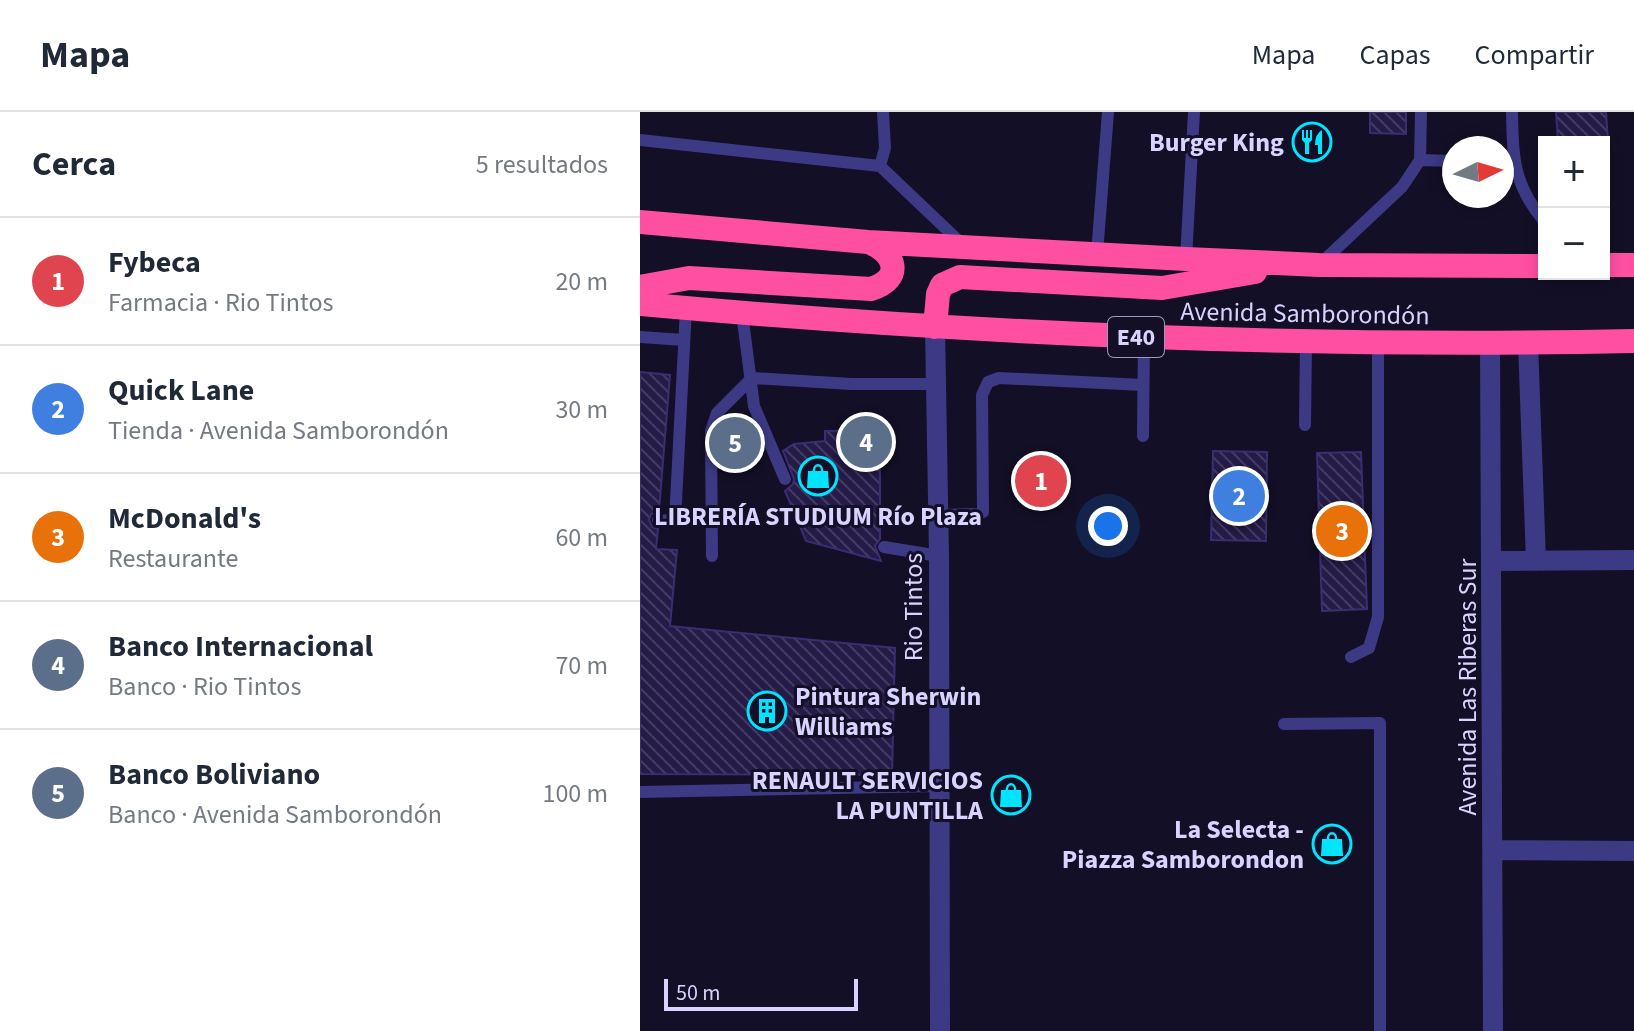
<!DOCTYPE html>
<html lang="es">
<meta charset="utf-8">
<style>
body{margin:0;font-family:"Source Sans 3",sans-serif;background:#f2f2f3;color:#1f2937}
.controls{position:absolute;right:24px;top:24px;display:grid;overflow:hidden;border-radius:0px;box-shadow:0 4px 12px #0003}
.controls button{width:72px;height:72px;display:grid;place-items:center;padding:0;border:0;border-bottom:2px solid #e0e1e3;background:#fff;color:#1f2937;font:40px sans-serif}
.compass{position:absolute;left:802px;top:24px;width:72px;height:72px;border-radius:50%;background:#fff;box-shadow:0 4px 12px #0003;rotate:85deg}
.scale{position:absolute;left:24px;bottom:20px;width:194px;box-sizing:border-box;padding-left:8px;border:4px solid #d9d4ff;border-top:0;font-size:22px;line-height:28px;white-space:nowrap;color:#d9d4ff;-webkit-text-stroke:6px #130f26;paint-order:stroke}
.you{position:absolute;left:468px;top:414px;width:28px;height:28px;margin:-20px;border:6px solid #fff;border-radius:50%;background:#1a73e8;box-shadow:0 0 0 12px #1a73e833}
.badge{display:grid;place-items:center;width:52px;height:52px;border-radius:50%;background:#0f766e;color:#fff;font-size:26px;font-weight:700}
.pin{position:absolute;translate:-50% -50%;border:4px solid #fff;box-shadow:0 2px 8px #0006}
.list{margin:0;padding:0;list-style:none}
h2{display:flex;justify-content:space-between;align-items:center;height:104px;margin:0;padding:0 32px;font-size:34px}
h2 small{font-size:26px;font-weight:400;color:#747a83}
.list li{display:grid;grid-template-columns:52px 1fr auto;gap:24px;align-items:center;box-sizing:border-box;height:128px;padding:0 32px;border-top:2px solid #e0e1e3}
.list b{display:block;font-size:30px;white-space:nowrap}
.list p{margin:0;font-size:26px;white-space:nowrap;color:#747a83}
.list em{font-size:26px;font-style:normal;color:#747a83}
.map{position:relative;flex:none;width:994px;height:919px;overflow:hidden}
header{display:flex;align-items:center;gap:48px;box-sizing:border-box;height:112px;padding:0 40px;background:#fff;border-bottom:2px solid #e0e1e3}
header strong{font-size:38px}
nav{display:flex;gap:44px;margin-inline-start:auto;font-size:28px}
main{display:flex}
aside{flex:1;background:#fff}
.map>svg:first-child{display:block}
.building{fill:url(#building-back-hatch);stroke:#3b2d73;stroke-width:2}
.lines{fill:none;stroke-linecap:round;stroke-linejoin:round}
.lane{stroke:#3d3a85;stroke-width:12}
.street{stroke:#3d3a85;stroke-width:20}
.highway{stroke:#ff4fa3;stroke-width:24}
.labels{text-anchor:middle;stroke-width:6;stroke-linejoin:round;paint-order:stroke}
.shield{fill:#130f26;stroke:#9e99be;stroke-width:2}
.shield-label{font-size:24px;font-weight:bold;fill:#d9d4ff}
.poi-label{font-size:26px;font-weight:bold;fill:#d9d4ff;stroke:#130f26;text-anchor:end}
.street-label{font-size:26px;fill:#d9d4ff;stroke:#130f26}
</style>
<header>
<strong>Mapa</strong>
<nav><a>Mapa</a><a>Capas</a><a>Compartir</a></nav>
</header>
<main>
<aside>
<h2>Cerca<small>5 resultados</small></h2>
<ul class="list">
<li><span class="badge" style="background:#e0444e">1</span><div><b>Fybeca</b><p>Farmacia · Rio Tintos</p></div><em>20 m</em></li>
<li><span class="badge" style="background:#3f7fe0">2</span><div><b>Quick Lane</b><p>Tienda · Avenida Samborondón</p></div><em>30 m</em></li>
<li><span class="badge" style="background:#e8710a">3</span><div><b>McDonald's</b><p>Restaurante</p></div><em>60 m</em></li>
<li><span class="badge" style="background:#5c6f8a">4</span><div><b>Banco Internacional</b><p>Banco · Rio Tintos</p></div><em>70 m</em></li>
<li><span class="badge" style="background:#5c6f8a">5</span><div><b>Banco Boliviano</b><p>Banco · Avenida Samborondón</p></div><em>100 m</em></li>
</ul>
</aside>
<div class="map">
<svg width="994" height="919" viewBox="0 0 994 919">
<defs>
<pattern id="building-back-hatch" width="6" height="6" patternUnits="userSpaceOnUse" patternTransform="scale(2)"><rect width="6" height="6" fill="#241b47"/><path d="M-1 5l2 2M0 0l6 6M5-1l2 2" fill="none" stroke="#433b63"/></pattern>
</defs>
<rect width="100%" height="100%" fill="#130f26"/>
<path class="building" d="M 730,0 L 766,0 L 766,22 L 730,21 Z
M 916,0 L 966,0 L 968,30 L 918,30 Z
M 0,260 L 30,263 L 19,399 L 11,402 L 9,408 L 12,415 L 18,417 L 16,437 L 37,438 L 30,514 L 255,536 L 252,663 L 0,662 Z
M 240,318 L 240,427 L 235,434 L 241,449 L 166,429 L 145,379 L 153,372 L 154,367 L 143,339 L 154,332 L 185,329 L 185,319 Z
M 573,339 L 627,340 L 626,429 L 571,428 Z
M 721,340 L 727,497 L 682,499 L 677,341 Z"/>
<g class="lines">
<path class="lane" d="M 872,0 C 873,46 873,72 904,109
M 0,28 L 240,54 L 322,132
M 780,48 L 814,49
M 240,54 L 245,36 L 243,0
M 457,142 L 468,0
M 546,147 L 554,0
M 680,152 L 762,75 L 780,48 L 781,0
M 102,201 L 114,294 L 145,367
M 0,225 L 44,228
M 665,313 L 666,231
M 503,324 L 504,225
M 298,403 L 339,402 L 343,400 L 342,283 L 348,270 L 359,266 L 503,273
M 18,408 L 35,409 L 46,196
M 244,435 L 299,444
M 72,444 L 71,319 L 77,301 L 112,266 L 211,272 L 297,272
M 711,545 L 729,536 L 738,505 L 738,232
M 644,612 L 740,611 L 740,919
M 0,680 L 300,674"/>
<path class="street" d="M 295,215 L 299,444 L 300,919
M 888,231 L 896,449
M 850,232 L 853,919
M 853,449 L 994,448
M 853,738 L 994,739"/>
<path class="highway" d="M 0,110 L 228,130 L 546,147 L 679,153 L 904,154
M 964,153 L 994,153
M 0,175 L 49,166 L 231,177 C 264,167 256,140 228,130
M 0,192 C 331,222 662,236 994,229
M 295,215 L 298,182 L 302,173 L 320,165 L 522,176 L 615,160"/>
</g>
<defs>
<symbol id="restaurant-ring" viewBox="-11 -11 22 22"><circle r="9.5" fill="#130f26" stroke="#00e5ff" stroke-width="1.5"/><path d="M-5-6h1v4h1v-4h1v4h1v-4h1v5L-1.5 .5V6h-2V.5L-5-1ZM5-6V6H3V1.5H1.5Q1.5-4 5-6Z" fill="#00e5ff"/></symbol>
<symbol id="shop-ring" viewBox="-11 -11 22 22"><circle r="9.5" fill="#130f26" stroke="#00e5ff" stroke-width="1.5"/><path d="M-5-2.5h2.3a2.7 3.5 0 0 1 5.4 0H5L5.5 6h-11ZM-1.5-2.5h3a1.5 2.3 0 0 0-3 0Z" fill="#00e5ff"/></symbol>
<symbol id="building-ring" viewBox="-11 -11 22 22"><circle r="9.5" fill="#130f26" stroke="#00e5ff" stroke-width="1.5"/><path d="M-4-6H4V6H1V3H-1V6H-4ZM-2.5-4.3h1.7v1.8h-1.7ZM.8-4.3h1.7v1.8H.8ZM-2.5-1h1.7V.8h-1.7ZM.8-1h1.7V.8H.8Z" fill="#00e5ff"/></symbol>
</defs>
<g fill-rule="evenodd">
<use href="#restaurant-ring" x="650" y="8" width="44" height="44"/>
<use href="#shop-ring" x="156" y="342" width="44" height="44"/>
<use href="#building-ring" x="105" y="577" width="44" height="44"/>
<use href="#shop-ring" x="349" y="661" width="44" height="44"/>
<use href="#shop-ring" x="670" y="710" width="44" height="44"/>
</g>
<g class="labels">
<rect class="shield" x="468" y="205" width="56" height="40" rx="6"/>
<g class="shield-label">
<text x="496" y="233">E40</text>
</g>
<g class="poi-label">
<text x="644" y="39">Burger King</text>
<text x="178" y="413" text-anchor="middle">LIBRERÍA STUDIUM Río Plaza</text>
<text x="155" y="593" text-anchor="start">Pintura Sherwin<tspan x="155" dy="30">Williams</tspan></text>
<text x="343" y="677">RENAULT SERVICIOS<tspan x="343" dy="30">LA PUNTILLA</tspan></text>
<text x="664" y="726">La Selecta -<tspan x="664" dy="30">Piazza Samborondon</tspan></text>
</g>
<g class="street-label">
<text transform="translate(665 201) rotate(1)" y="9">Avenida Samborondón</text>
<text transform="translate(273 495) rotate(-90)" y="9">Rio Tintos</text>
<text transform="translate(827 575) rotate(-90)" y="9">Avenida Las Riberas Sur</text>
</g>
</g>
</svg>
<div class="controls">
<button>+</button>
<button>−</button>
</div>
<svg class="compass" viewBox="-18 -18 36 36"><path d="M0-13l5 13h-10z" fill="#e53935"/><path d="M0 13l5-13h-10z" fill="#747a83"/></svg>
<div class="scale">50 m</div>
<div class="you"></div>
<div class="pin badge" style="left:401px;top:369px;background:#e0444e">1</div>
<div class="pin badge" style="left:599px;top:384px;background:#3f7fe0">2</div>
<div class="pin badge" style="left:702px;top:419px;background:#e8710a">3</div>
<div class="pin badge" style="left:226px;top:330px;background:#5c6f8a">4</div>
<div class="pin badge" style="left:95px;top:331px;background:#5c6f8a">5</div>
</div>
</main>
